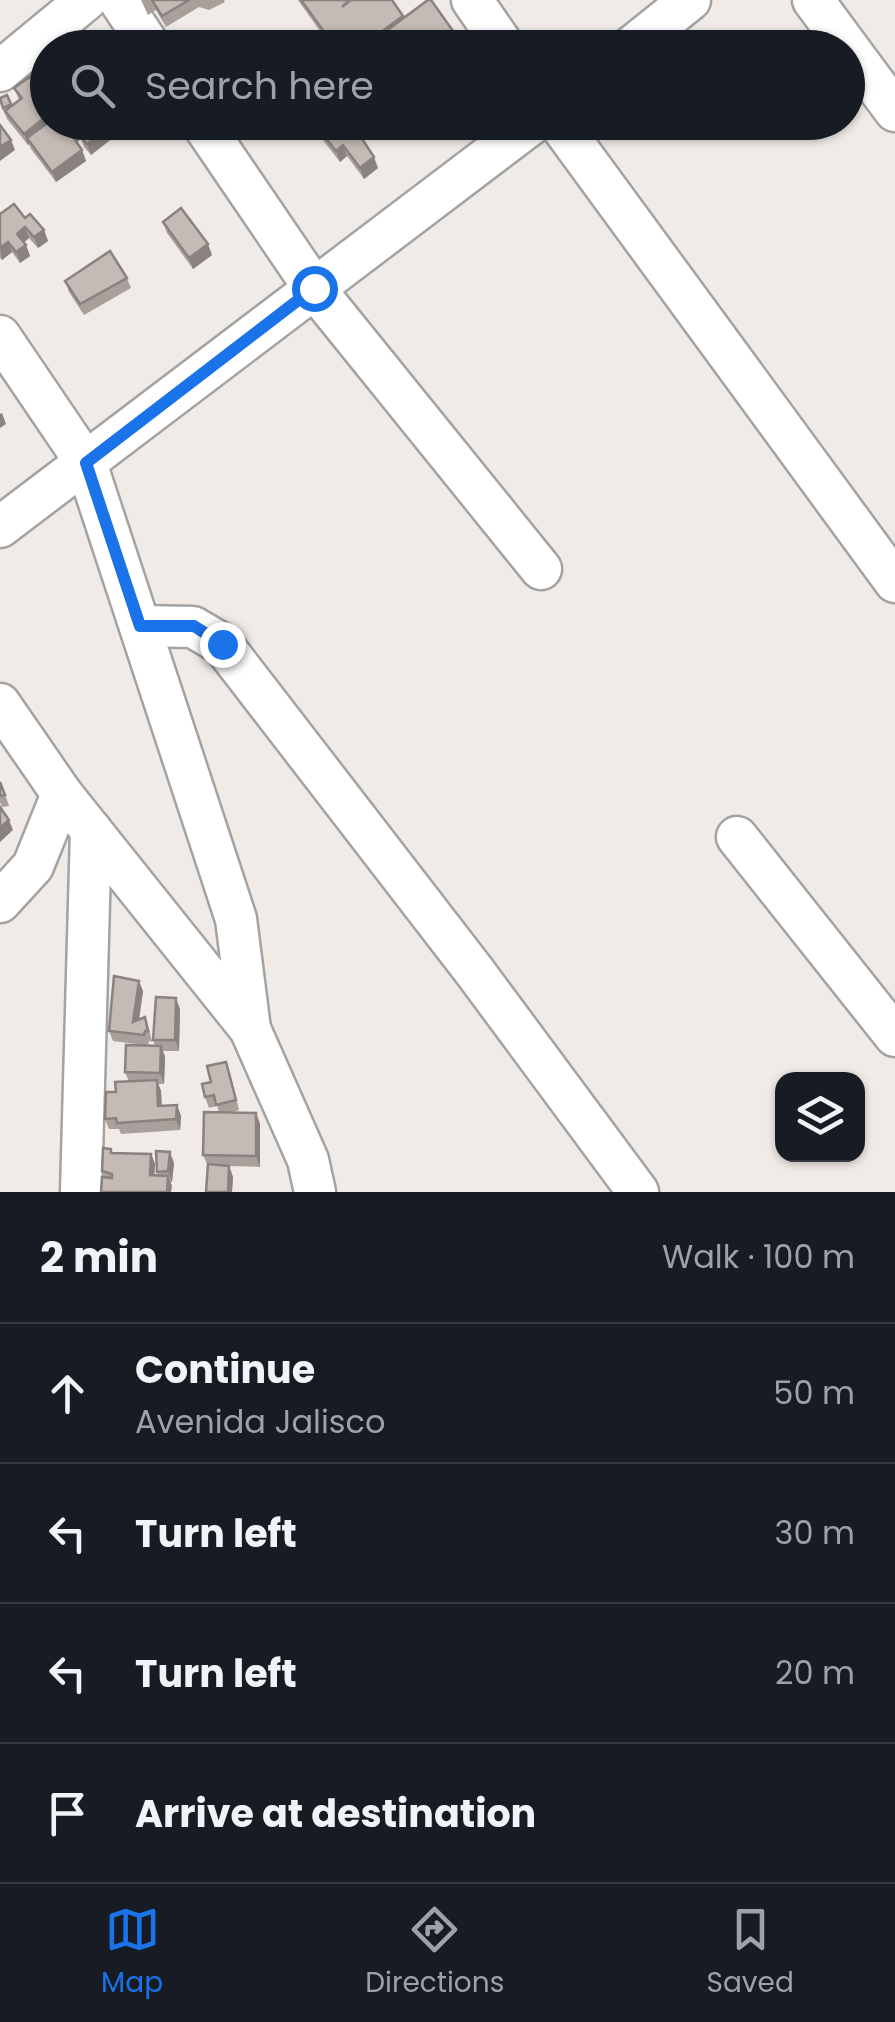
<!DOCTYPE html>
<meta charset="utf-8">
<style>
body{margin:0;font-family:Poppins,sans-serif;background:#20242c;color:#f1f3f6}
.controls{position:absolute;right:30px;bottom:30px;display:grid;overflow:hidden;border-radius:20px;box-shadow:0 2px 8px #0004}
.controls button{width:90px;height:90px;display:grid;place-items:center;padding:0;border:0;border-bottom:2px solid #363941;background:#171b24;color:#f1f3f6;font:50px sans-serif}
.stop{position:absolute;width:30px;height:30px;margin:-22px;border:8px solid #1a73e8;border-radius:50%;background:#fff}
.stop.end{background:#1a73e8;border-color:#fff;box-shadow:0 2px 10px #0008}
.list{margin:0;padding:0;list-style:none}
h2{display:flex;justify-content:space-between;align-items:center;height:130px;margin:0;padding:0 40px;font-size:42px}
h2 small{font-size:32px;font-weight:400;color:#9ea1a6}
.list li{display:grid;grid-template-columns:65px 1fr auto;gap:30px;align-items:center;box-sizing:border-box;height:140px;padding:0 40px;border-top:2px solid #363941}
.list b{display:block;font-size:38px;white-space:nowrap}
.list p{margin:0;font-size:32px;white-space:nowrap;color:#9ea1a6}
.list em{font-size:32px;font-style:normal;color:#9ea1a6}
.icon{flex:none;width:55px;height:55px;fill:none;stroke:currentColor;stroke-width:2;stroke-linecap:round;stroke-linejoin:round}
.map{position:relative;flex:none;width:895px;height:1192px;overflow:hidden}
.search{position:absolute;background:#171b24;box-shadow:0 2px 8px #0004;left:30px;right:30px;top:30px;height:110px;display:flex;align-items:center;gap:25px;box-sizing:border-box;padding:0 35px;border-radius:55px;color:#9ea1a6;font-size:38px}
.sheet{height:690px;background:#171b24}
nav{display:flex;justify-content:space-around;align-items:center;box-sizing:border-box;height:140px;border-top:2px solid #363941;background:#171b24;font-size:28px;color:#9ea1a6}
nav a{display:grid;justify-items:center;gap:5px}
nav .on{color:#1a73e8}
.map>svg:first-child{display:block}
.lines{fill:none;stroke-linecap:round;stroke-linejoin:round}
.minor-casing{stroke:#a3a3a3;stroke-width:45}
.minor{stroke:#fff;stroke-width:40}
.wall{fill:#a9a09c}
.shaded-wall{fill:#8a827f}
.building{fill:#c5bab5;stroke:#8a827f;stroke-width:2.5}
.route{stroke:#1a73e8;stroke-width:12}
</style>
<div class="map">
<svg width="895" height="1192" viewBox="0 0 895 1192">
<rect width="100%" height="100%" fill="#f0ebe6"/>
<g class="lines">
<defs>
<g id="minor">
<path d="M 119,0 L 151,48"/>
<path d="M 472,0 L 505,48"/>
<path d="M 813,0 L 895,111"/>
<path d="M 630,48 L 690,0"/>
<path d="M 0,71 L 86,0"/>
<path d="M 201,122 L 314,288 L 541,569"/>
<path d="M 558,122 L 895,582"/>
<path d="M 0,336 L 86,463 L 236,919 L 250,1029"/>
<path d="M 0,527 L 534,122"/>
<path d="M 140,626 L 193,627 L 222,644 L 475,972 L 638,1192"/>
<path d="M 0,704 L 62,794 L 250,1029 L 308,1160 L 315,1192"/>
<path d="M 737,837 L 895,1036"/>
<path d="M 0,902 L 33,866 L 62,794"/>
<path d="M 81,1192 L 91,830"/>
</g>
</defs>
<use href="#minor" class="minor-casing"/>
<use href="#minor" class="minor"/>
</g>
<g class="wall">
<path d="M 141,0 L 224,0 L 225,2 L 209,10 L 199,7 L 166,27 L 156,10 L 148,15 Z"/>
<path d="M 298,0 L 392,0 L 404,18 L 458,38 L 462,48 L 388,48 L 385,42 L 378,48 L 332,48 Z"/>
<path d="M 39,85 L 48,122 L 89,122 L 87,125 L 88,130 L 92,127 L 89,122 L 133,122 L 91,155 L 84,147 L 81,139 L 76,142 L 82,150 L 86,161 L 56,182 L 31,149 L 29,144 L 28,145 L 7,119 L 0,103 L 7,95 L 12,106 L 19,100 L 14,88 Z"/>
<path d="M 311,122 L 351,122 L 378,168 L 364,179 L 347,156 L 340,162 L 314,129 Z"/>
<path d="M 0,214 L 25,218 L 44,230 L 48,241 L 38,248 L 29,238 L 24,242 L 30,256 L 20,263 L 12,252 L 2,260 L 0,258 Z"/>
<path d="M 163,222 L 212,255 L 193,269 L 167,233 Z"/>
<path d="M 127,278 L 131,288 L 84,315 L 69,292 L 65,281 Z"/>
<path d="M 0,782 L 1,782 L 9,806 L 2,807 L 0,802 Z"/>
<path d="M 143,991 L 139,1020 L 149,1028 L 152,1042 L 149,1041 L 148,1046 L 155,1046 L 153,1040 L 180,1009 L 179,1051 L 163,1051 L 165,1057 L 164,1084 L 158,1084 L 161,1091 L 162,1106 L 177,1105 L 181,1116 L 180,1130 L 121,1134 L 119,1129 L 109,1129 L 105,1119 L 116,1092 L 129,1082 L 125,1072 L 143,1045 L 113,1041 L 109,1031 Z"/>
<path d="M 230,1073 L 239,1110 L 232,1112 L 256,1113 L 260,1124 L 260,1167 L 229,1166 L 233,1177 L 232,1192 L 206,1192 L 208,1166 L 203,1155 L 219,1112 L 217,1106 L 209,1108 L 205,1097 L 211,1082 Z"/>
<path d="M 113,1153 L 151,1154 L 155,1164 L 154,1175 L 158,1175 L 157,1172 L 174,1163 L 172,1182 L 170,1182 L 171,1192 L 101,1192 L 104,1177 L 102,1171 Z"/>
</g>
<g class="shaded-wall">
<path d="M 403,16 L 407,26 L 393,37 L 395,48 L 390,48 L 387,40 L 382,34 L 385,42 L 378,48 L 359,48 Z"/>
<path d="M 458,38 L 462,48 L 445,48 Z"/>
<path d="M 48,115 L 48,122 L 55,122 L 27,138 L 29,144 L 28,145 L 24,134 Z"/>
<path d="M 86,122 L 89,133 L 74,144 L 70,133 Z"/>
<path d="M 115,122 L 133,122 L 91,155 L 87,144 Z"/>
<path d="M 11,140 L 15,150 L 0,161 L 0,147 Z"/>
<path d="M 343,145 L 347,156 L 340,162 L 336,151 Z"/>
<path d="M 82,150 L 86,161 L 56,182 L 52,172 Z"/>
<path d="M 374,157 L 378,168 L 364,179 L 360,168 Z"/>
<path d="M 25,227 L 29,238 L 21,245 L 17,234 Z"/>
<path d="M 44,230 L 48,241 L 38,248 L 34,237 Z"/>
<path d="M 8,242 L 12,252 L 2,260 L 0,248 Z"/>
<path d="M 208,244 L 212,255 L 193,269 L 189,258 Z"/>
<path d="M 26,245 L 30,256 L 20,263 L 16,252 Z"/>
<path d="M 2,413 L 6,424 L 0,428 L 0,414 Z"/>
<path d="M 9,820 L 13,830 L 0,842 L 0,828 Z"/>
<path d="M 139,981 L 143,991 L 137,1033 L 133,1022 Z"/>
<path d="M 176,998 L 180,1009 L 179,1051 L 175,1040 Z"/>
<path d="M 161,1046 L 165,1057 L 164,1084 L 160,1073 Z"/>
<path d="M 157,1080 L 161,1091 L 162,1117 L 158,1106 Z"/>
<path d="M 177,1105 L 181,1116 L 180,1130 L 176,1119 Z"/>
<path d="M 256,1113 L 260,1124 L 260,1167 L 256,1156 Z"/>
<path d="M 170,1152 L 174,1163 L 172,1182 L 168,1171 Z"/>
<path d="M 151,1154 L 155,1164 L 154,1186 L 150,1175 Z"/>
<path d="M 229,1166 L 233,1177 L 232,1192 L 228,1192 Z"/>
<path d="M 168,1176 L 172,1186 L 171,1192 L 167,1192 Z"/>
</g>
<g class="building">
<path d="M 152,0 L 189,0 L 162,16 Z"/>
<path d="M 301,0 L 349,0 L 342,7 L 351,0 L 392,0 L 403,16 L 359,48 L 336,48 Z"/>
<path d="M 428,0 L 431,0 L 458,38 L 445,48 L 402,48 L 392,36 L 387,40 L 382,34 Z"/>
<path d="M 34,74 L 39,85 L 48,79 L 48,115 L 24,134 L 5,111 L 22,98 L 14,88 Z"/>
<path d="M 7,95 L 11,104 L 3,108 L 0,98 Z"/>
<path d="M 49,122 L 85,122 L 70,133 L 82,150 L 52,172 L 27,138 Z"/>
<path d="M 93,122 L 115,122 L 87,144 L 80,136 L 95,125 Z"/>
<path d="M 313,122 L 351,122 L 374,157 L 360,168 L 343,145 L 336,151 Z"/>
<path d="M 0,125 L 11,140 L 0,147 Z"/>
<path d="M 14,204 L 25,218 L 30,214 L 44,230 L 34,237 L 25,227 L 17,234 L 26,245 L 16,252 L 8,242 L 0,248 L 0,214 Z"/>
<path d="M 181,208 L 208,244 L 189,258 L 163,222 Z"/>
<path d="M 110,251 L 127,278 L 80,304 L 65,281 Z"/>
<path d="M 0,782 L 5,795 L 0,796 Z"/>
<path d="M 0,807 L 9,820 L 0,828 Z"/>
<path d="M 114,976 L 139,981 L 133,1022 L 145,1017 L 148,1031 L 145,1031 L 144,1035 L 109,1031 Z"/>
<path d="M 156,997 L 176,998 L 175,1040 L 153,1040 Z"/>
<path d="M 126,1045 L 161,1046 L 160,1073 L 125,1072 Z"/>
<path d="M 226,1062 L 236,1100 L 216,1105 L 214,1095 L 205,1097 L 202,1084 L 211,1082 L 207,1066 Z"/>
<path d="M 157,1080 L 158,1106 L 177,1105 L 176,1119 L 117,1123 L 116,1118 L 105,1119 L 106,1092 L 116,1092 L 115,1082 Z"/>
<path d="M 204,1112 L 256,1113 L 256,1156 L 203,1155 Z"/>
<path d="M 103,1148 L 111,1149 L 111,1153 L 151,1154 L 150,1175 L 168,1176 L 167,1192 L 101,1192 L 102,1177 L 112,1178 L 112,1174 L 102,1171 Z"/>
<path d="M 156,1151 L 170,1152 L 168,1171 L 157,1172 Z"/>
<path d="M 208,1164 L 229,1166 L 228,1192 L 206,1192 Z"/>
</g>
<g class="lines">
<path class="route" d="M 222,644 L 194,626 L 140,626 L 86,463 L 314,288"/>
</g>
</svg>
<div class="controls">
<button><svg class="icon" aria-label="layers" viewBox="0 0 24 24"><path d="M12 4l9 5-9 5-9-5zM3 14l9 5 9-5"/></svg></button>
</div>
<div class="stop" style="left:314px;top:288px"></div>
<div class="stop end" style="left:222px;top:644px"></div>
<div class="search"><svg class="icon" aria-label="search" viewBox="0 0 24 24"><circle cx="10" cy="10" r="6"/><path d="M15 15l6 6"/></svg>Search here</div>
</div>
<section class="sheet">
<h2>2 min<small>Walk · 100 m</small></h2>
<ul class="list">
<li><svg class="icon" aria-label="ahead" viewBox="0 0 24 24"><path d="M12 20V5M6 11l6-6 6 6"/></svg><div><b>Continue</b><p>Avenida Jalisco</p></div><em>50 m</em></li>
<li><svg class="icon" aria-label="left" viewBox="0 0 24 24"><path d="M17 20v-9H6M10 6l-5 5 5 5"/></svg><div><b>Turn left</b></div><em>30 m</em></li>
<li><svg class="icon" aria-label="left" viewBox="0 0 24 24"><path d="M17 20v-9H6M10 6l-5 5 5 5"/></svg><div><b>Turn left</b></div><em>20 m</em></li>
<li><svg class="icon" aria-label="arrive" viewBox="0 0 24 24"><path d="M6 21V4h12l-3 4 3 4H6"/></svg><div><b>Arrive at destination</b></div></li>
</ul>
</section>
<nav>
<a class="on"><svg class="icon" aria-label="map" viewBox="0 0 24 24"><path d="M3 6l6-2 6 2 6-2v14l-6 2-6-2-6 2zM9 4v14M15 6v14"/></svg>Map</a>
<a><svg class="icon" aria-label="directions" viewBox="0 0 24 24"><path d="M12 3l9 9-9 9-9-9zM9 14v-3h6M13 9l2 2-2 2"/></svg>Directions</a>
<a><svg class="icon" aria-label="saved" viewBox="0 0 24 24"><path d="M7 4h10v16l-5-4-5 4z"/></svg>Saved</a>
</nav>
